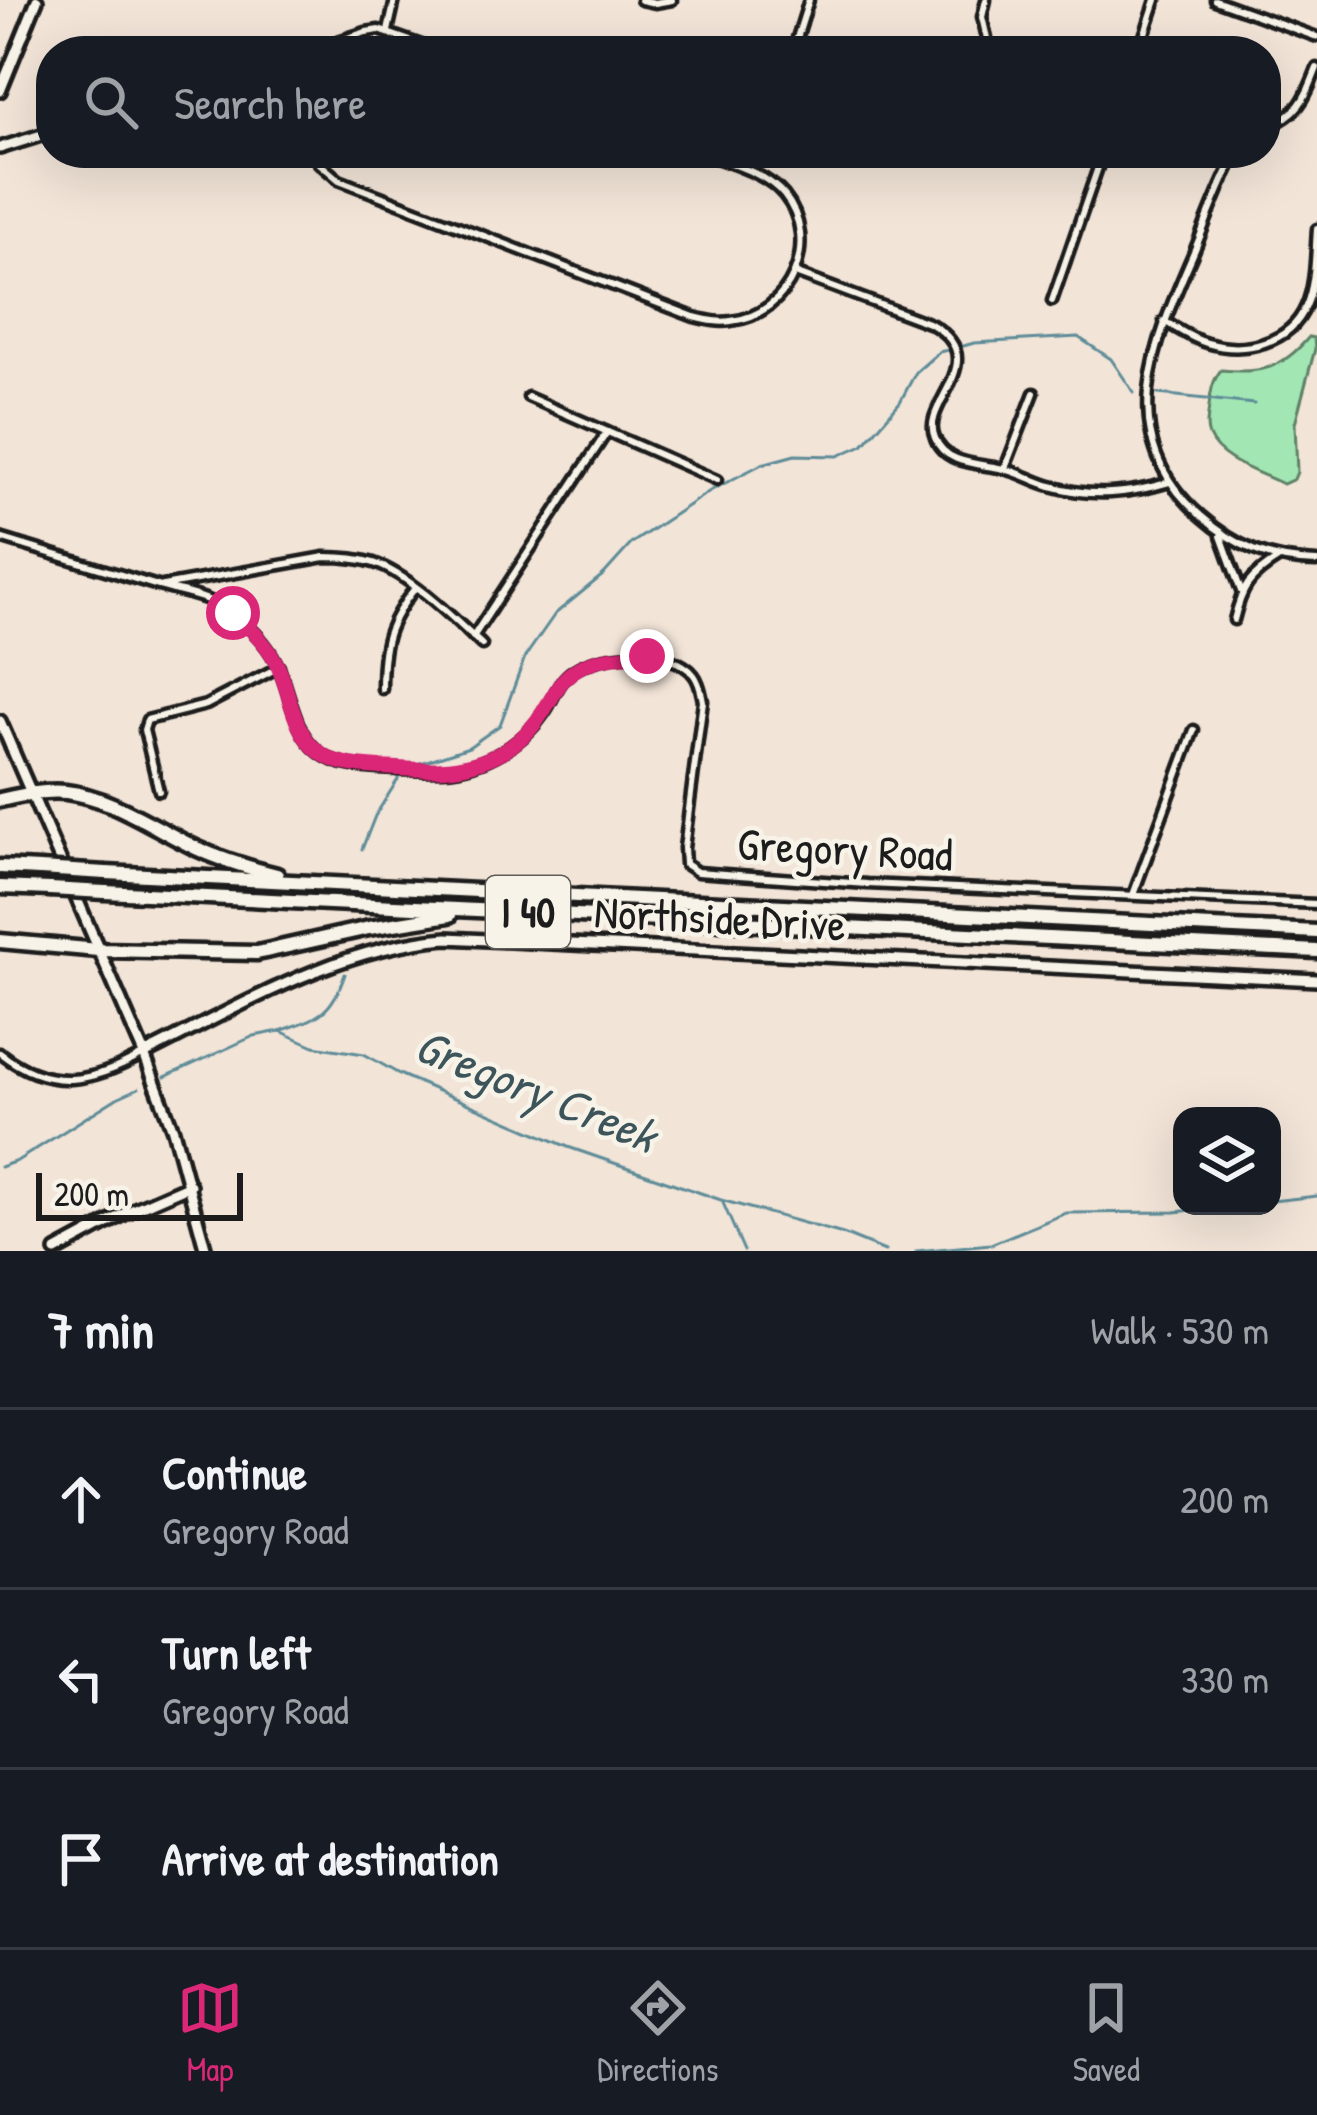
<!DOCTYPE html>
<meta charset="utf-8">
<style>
body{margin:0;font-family:"Patrick Hand",sans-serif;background:#242831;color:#f1f3f6}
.controls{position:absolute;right:36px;bottom:36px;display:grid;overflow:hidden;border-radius:24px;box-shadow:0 12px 48px #0002}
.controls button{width:108px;height:108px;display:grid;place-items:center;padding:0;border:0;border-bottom:3px solid #363941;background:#171b24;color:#f1f3f6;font:60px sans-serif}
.scale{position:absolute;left:36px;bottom:30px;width:207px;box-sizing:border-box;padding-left:12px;border:6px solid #1c1c1c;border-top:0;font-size:33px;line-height:42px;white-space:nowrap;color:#1c1c1c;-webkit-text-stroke:9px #f7f3e8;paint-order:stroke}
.stop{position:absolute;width:36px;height:36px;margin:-27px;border:9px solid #db2777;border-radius:50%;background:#fff}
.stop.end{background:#db2777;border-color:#fff;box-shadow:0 3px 12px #0008}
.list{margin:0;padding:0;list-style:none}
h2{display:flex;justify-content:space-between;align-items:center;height:156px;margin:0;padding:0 48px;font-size:51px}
h2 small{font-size:39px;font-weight:400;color:#9ea1a6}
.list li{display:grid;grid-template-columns:78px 1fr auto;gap:36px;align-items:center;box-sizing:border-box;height:180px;padding:0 48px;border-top:3px solid #363941}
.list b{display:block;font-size:45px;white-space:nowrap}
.list p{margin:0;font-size:39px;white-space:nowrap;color:#9ea1a6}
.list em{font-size:39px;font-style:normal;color:#9ea1a6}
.icon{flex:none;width:66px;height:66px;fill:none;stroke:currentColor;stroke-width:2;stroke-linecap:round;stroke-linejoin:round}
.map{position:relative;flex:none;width:1317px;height:1251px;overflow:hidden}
.search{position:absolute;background:#171b24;box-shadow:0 12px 48px #0002;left:36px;right:36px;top:36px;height:132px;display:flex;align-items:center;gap:30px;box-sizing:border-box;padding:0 42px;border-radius:48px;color:#9ea1a6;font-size:45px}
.sheet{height:696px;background:#171b24}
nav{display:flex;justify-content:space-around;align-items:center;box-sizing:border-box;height:168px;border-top:3px solid #363941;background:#171b24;font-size:33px;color:#9ea1a6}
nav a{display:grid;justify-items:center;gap:6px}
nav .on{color:#db2777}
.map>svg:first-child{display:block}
.green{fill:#a1e6b3;stroke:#5e8168;stroke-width:3}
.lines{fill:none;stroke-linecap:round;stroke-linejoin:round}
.stream{stroke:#5f8c98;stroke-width:3}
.street-casing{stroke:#1c1c1c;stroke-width:15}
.secondary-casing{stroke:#1c1c1c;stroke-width:18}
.highway-casing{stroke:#1c1c1c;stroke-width:21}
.street{stroke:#f7f3e8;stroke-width:6}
.secondary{stroke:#f7f3e8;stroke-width:9}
.highway{stroke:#f7f3e8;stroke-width:12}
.highway-bridge-casing{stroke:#1c1c1c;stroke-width:21;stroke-linecap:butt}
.highway-bridge{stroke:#f7f3e8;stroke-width:12}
.route{stroke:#db2777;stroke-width:15}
.labels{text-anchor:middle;stroke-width:9;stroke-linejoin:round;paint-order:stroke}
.shield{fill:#f7f3e8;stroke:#5e5c59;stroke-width:3}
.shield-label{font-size:42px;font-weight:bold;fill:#1c1c1c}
.street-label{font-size:45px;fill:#1c1c1c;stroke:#f7f3e8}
.water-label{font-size:48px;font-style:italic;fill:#3d545a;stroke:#f7f3e8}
</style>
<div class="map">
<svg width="1317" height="1251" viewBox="0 0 1317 1251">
<rect width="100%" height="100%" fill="#f2e4d7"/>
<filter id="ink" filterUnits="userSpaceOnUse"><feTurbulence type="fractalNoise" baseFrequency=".00833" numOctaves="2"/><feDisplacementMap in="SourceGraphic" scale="24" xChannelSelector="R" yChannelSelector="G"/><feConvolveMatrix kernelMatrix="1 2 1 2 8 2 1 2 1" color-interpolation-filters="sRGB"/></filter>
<g filter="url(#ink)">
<path class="green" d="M 1309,337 L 1314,338 L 1315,349 L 1295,423 L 1297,472 L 1294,479 L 1283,484 C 1261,473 1219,461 1209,436 C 1205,427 1208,416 1209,406 C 1211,392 1212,381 1221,370 C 1261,374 1282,369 1309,337 Z"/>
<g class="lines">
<g class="stream">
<path d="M 960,347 L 974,343 L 1078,337 L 1111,359 L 1134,393"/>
<path d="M 1158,394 L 1254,404"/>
<path d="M 409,767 L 469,747 L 500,725 L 525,657 L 555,614 L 604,574 L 632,543 L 710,491 L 762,464 L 795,455 L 838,456 L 863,445 L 900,402 L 916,372 L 939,352 L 948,350"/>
<path d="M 362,849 L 375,816 L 402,773"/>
<path d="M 280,1031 C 318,1018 332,1014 345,974"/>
<path d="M 165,1077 L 254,1036 L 280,1031 L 314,1046 L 364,1054 L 399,1074 L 568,1147 L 721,1200 L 843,1234 L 885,1251"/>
<path d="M 0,1167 L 17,1161 L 117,1098 L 139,1088"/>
<path d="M 1272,1201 L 1317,1196"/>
<path d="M 723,1203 L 744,1251"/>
<path d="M 916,1251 L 991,1244 L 1066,1213 L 1175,1212 L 1229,1206"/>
</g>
<defs>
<g id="street">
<path d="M 641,0 L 655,3 L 672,0"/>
<path d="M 986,0 L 982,17 L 990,51"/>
<path d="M 1215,0 L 1317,37"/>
<path d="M 388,31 L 395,0"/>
<path d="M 307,51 L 366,32 L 379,30 L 439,51"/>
<path d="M 802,51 L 797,38 L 809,0"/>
<path d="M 1139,51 L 1156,0"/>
<path d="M 1266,128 C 1300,113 1304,101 1317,68"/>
<path d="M 316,153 L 319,163 L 339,180 L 694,317 C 707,320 718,323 731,321 C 790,315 822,242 784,195 C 765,172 730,164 703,153"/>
<path d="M 939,153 L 948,155"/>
<path d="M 1237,153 C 1219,184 1207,221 1193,254 C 1154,343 1112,439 1201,516 C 1236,547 1270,561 1317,562"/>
<path d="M 795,273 L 931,324 C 995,361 919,403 935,438 C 946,467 984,463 1008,470 C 1023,474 1036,482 1051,486 C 1092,498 1130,494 1170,482"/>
<path d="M 1052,301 L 1103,153"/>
<path d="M 1164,321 C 1178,329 1192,339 1207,343 C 1244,354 1290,344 1306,306 C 1316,283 1315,254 1317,229"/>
<path d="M 528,397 L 717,480"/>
<path d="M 1005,468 L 1034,393"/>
<path d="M 1221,536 L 1241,591"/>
<path d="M 0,538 C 53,554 105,570 158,586 C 183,593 212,597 234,614 C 250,626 267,644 276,662 C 294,696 292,744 334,761 C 358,771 416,771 443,770 C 485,768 526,743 548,707 C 556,693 560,679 574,670 C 602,652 671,646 694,675 C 700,683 701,692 703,701 L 684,848 L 685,864 L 697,872 L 867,884 L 1317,904"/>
<path d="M 163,586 L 325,557 C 342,557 358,558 374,563 C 411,576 453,618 482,645"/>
<path d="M 1234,620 C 1242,587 1249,577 1278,559"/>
<path d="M 473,637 L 607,432"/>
<path d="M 382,689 C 382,643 387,624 415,588"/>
<path d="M 159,791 L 144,730 L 147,720 L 206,705 L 279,667"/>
<path d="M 1133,895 L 1194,730"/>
<path d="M 0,1053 C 50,1092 92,1083 144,1054"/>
</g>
<g id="secondary">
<path d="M 0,91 L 37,0"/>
<path d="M 0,148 L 51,132"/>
<path d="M 0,721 L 144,1054 L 173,1130 L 206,1251"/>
<path d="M 144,1054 C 241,1006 337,947 447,938 L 1317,980"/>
<path d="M 56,1251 L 128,1212 L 190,1185"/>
</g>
<g id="highway">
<path d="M 0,800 C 22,795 43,790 66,792 C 112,797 154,828 196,848 C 222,860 249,868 277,875"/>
<path d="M 0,867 L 40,869"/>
<path d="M 106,873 L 1317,932"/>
<path d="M 0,887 L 50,889"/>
<path d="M 105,892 L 1317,951"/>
<path d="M 0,941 L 98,950 L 257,953 L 369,928 L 450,915"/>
</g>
</defs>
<use href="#street" class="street-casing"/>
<use href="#secondary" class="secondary-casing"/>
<use href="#highway" class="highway-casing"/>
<use href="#street" class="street"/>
<use href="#secondary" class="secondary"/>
<use href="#highway" class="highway"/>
<defs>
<g id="highway-bridge">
<path d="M 40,869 L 106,873"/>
<path d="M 50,889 L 105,892"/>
</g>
</defs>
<use href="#highway-bridge" class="highway-bridge-casing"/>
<use href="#highway-bridge" class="highway-bridge"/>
</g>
</g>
<g class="lines" filter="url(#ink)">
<path class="route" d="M 233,613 C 251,629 270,646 279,669 C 291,696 293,732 318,751 C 337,767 364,766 388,768 C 435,771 481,772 519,740 C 537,725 545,708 557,689 C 575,658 615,655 647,656"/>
</g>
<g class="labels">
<rect class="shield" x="486" y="876" width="84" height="72" rx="9"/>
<g class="shield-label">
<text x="528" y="927">I 40</text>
</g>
<g class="street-label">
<text transform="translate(845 849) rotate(3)" y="16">Gregory Road</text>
<text transform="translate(720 918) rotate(3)" y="16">Northside Drive</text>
</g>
<g class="water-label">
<text transform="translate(536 1090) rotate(22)" y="17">Gregory Creek</text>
</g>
</g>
</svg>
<div class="controls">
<button><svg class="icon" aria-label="layers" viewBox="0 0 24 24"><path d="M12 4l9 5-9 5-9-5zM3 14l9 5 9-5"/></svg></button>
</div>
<div class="scale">200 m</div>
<div class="stop" style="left:233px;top:613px"></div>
<div class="stop end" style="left:647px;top:656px"></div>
<div class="search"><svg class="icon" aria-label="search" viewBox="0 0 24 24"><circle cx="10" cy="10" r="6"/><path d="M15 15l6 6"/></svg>Search here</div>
</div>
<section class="sheet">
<h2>7 min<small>Walk · 530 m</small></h2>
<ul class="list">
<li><svg class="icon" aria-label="ahead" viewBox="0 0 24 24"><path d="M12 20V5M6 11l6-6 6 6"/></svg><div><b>Continue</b><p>Gregory Road</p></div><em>200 m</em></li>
<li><svg class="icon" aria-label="left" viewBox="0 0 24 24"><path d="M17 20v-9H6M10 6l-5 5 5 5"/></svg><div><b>Turn left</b><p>Gregory Road</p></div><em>330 m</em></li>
<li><svg class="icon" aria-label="arrive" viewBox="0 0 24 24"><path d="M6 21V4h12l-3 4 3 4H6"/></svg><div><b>Arrive at destination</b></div></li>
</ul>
</section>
<nav>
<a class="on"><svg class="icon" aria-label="map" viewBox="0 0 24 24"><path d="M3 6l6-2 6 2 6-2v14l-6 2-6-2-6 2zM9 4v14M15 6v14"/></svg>Map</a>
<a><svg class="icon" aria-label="directions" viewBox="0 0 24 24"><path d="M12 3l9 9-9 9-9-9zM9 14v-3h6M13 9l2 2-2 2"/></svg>Directions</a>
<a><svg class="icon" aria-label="saved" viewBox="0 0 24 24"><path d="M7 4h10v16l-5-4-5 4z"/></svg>Saved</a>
</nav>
